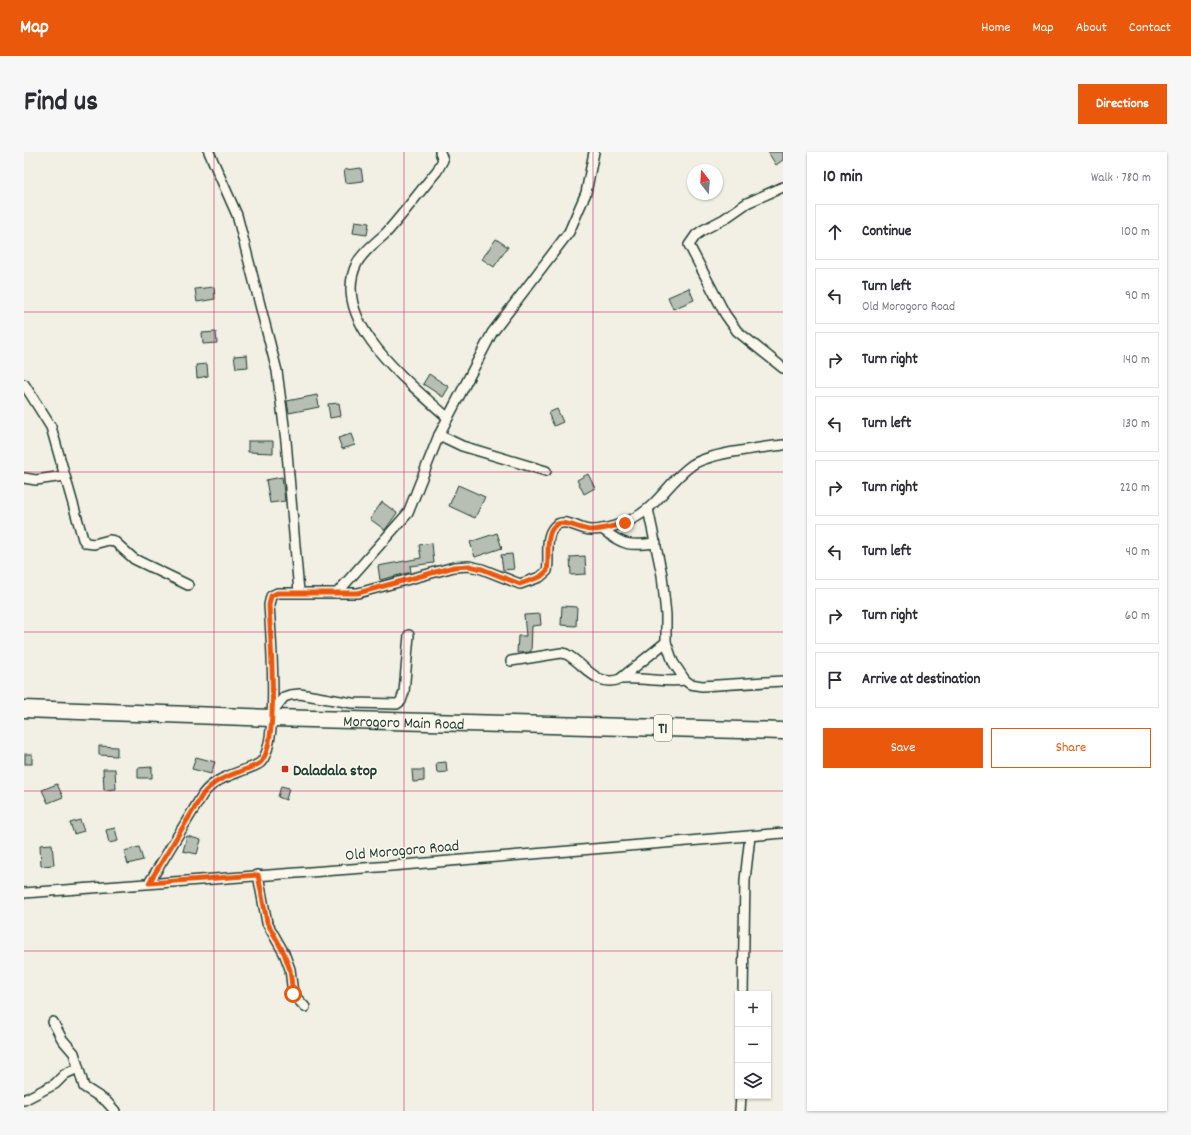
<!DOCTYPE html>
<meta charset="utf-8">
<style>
body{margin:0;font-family:Dekko,sans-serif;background:#f7f7f7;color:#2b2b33}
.controls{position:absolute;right:12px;bottom:12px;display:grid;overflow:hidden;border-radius:0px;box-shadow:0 1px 3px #0004}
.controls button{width:36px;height:36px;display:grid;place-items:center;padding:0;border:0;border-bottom:1px solid #e1e1e2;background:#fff;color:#2b2b33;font:20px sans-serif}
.compass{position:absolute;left:663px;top:12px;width:36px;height:36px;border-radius:50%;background:#fff;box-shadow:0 1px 3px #0004;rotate:343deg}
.stop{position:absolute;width:12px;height:12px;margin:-9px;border:3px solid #ea580c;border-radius:50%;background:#fff}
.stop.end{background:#ea580c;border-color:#fff;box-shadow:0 1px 4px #0008}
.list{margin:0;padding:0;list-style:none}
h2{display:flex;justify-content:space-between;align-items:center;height:52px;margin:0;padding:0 16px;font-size:17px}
h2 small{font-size:13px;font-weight:400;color:#7c7c81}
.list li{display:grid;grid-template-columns:26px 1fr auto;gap:12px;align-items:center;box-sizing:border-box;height:56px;margin:0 8px 8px;padding:0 8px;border:1px solid #e1e1e2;border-radius:0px}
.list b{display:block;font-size:15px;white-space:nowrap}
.list p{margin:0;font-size:13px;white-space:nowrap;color:#7c7c81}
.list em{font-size:13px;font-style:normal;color:#7c7c81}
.actions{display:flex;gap:8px;padding:12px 16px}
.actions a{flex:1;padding:9px 0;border:1px solid #ea580c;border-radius:0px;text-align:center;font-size:14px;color:#ea580c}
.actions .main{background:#ea580c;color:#fff}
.icon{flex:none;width:22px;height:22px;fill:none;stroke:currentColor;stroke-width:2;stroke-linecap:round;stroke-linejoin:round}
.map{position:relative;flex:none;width:759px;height:959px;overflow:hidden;border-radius:0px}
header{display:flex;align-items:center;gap:24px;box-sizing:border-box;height:56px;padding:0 20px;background:#ea580c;color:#fff}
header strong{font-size:19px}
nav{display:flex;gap:22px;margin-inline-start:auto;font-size:14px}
.intro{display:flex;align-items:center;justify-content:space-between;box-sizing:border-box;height:96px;padding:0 24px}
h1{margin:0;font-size:28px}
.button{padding:10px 18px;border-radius:0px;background:#ea580c;color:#fff;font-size:14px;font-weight:700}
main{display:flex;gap:24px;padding:0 24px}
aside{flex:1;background:#fff;border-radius:0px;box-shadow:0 1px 3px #0004}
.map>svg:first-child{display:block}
.building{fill:#b7beb3;stroke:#1f3d34}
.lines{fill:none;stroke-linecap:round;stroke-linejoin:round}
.street-casing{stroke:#1f3d34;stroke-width:12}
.highway-casing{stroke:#1f3d34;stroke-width:19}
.street{stroke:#fbf7ec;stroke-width:9}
.highway{stroke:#fbf7ec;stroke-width:16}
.route{stroke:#ea580c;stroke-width:5}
.grid{fill:none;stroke:#c2185b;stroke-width:1;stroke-opacity:0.55}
.poi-dot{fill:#c8321e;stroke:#fbf7ec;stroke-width:1.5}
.labels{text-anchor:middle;stroke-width:3;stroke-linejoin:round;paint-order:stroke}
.shield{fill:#fbf7ec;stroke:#61756b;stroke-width:1}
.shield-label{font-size:15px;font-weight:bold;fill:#1f3d34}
.street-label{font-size:16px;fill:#1f3d34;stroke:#fbf7ec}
.poi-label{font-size:16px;font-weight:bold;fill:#1f3d34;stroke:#fbf7ec;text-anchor:start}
</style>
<header>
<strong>Map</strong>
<nav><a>Home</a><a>Map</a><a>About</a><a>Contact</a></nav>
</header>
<div class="intro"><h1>Find us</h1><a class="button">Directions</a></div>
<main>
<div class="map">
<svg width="759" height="959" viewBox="0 0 759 959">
<rect width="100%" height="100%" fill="#f2f0e5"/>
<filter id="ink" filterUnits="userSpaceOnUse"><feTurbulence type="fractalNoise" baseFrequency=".025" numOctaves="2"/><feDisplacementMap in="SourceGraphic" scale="8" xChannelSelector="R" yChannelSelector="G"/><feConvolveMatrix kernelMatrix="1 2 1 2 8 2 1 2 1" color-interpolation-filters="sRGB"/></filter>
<g filter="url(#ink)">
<g class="building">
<path d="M 744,0 L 759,0 L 759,8 L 752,13 Z"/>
<path d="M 337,16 L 339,29 L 322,31 L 320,18 Z"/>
<path d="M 331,69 L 345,71 L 343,83 L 329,81 Z"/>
<path d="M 472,87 L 484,95 L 470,115 L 458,107 Z"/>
<path d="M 190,135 L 191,147 L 173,150 L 171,137 Z"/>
<path d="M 665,136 L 670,148 L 649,157 L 644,145 Z"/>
<path d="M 192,180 L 193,191 L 179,192 L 178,181 Z"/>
<path d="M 223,203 L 224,215 L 212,216 L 210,204 Z"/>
<path d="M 183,212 L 184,224 L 173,226 L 172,213 Z"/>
<path d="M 405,222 L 425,235 L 419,245 L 399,232 Z"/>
<path d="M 293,243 L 295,255 L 265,261 L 263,249 Z"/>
<path d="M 315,251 L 317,264 L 306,266 L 304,252 Z"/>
<path d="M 533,257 L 539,270 L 530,274 L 524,261 Z"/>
<path d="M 327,282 L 331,293 L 318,297 L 314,286 Z"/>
<path d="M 224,289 L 249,289 L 249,301 L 224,300 Z"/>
<path d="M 564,322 L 571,336 L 560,342 L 553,328 Z"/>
<path d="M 258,325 L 261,349 L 246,351 L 242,328 Z"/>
<path d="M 434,333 L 461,345 L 451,366 L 425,354 Z"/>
<path d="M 358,350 L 373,361 L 361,378 L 346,367 Z"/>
<path d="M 473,381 L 478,396 L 451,405 L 446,390 Z"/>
<path d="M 408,391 L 410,411 L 386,414 L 387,420 L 356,428 L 354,414 L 397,406 L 395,393 Z"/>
<path d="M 488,402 L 490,417 L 479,418 L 477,403 Z"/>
<path d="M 561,404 L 562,422 L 547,423 L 546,405 Z"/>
<path d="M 538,454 L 553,455 L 552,474 L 537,473 Z"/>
<path d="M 516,462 L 517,473 L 508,474 L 507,500 L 493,501 L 494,484 L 502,484 L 500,463 Z"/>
<path d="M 75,594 L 93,595 L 93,604 L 75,603 Z"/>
<rect x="1" y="602" width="7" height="10"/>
<path d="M 172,605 L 191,610 L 187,622 L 168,617 Z"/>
<path d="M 422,610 L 423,620 L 413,621 L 412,611 Z"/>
<path d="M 128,615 L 128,626 L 114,626 L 114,616 Z"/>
<path d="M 79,617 L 91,617 L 92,637 L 80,638 Z"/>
<path d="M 388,618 L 400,618 L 400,629 L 389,630 Z"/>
<path d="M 33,632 L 39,645 L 24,651 L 18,638 Z"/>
<path d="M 257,634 L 265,636 L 262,648 L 254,645 Z"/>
<path d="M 56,668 L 60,679 L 50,682 L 46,671 Z"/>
<path d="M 91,676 L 94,689 L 85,691 L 82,678 Z"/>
<path d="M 163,684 L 177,688 L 173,702 L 159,699 Z"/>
<path d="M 28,692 L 30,713 L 17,714 L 16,693 Z"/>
<path d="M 115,695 L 119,708 L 104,712 L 100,699 Z"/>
</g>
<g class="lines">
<defs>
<g id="street">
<path d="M 185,0 L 213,63 L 253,219 L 262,289 L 275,440"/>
<path d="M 416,0 L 419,8 L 413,19 C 396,39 381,60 363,80 C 353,90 340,98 333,111 C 304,169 387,232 424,266"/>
<path d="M 759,35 L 723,51 L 700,67 L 679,78 L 672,83 L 665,93 L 701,162 L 713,179 L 759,216"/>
<path d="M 0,232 L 27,275 L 59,387 L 62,391 L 70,392 L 85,388 L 90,389 L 110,407 L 164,433"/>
<path d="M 415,283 L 438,294 L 522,319"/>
<path d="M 0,326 L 12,328 L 40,324"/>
<path d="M 624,357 L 638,423 L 642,463 L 642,490 L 649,510 L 661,528 L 666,532 L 678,534 L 759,529"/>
<path d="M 578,377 C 600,394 605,394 632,391"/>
<path d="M 313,441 L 334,441 L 430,415 L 445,414 L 458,417 L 496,432 L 516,425 L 523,419 C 526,406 520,386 530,375 C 540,364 555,378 567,378 C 578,378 589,375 599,371 C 632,360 642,331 668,313 C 686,301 736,296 759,293"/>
<path d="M 487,509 L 537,501 L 542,502 C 561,512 572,536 596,527 L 642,490"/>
<path d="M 597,527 C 618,525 639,531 661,528"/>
<path d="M 249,559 L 260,545 L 266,543 L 276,542 L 328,551 L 373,552 L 377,549 L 380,540 L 385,483"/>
<path d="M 234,723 L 243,771 L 260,801 L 266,817 L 269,842 L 281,855"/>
<path d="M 125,731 L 179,642 C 190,628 204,624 220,618 C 225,616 233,614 237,610 C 256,590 247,484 245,453 L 247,444 L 253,441 L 313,441 L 384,361 L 415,283 L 468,181 L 545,80 L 562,41 L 570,0"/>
<path d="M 0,741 L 367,714 L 759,681"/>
<path d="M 719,842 L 721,728 L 726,684"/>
<path d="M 29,870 L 38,887 L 50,901 L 60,935 L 82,949 L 91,959"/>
<path d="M 0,948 L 31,932 L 41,922 L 54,916"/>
<path d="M 716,959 L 717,944"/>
</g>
<g id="highway">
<path id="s1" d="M 0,557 L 249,566 L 759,579"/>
</g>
</defs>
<use href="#street" class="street-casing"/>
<use href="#highway" class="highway-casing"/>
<use href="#street" class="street"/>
<use href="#highway" class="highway"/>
</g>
</g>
<g class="lines" filter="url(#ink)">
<path class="route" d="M 269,842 L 266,818 L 260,801 L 243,770 L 234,723 L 125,731 L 179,642 C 190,628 204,624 220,618 C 225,616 233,614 237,610 C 256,590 246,484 245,453 L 247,444 L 253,441 L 334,441 L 430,415 L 445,414 L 458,417 L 496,432 L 516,425 L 523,419 C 525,408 523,396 525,385 C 530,359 553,378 567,378 C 579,378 590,374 601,371"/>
</g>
<path class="grid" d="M 190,0 L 190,959M 380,0 L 380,959M 569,0 L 569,959M 0,160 L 759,160M 0,320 L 759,320M 0,480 L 759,480M 0,639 L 759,639M 0,799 L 759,799"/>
<rect class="poi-dot" x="257" y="613" width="8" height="8" rx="2"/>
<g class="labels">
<rect class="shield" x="630" y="563" width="18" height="26" rx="3"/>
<g class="shield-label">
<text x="639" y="581">T1</text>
</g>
<g class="street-label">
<text dy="6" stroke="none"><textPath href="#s1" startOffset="380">Morogoro Main Road</textPath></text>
<text transform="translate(378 697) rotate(-5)" y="6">Old Morogoro Road</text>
</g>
<g class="poi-label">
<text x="269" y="623">Daladala stop</text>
</g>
</g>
</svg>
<div class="controls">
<button>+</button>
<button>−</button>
<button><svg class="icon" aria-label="layers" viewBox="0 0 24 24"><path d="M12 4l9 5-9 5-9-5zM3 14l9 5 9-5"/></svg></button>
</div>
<svg class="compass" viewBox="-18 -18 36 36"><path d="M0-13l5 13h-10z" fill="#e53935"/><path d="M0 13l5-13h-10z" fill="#7c7c81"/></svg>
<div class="stop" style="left:269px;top:842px"></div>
<div class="stop end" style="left:601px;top:371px"></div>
</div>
<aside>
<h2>10 min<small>Walk · 780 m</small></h2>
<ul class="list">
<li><svg class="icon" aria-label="ahead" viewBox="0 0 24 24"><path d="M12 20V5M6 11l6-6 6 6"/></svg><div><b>Continue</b></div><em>100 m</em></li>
<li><svg class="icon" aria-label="left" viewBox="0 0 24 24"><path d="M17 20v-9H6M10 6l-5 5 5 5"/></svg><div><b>Turn left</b><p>Old Morogoro Road</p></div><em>90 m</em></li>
<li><svg class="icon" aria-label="right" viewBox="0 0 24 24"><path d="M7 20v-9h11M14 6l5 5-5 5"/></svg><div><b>Turn right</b></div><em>140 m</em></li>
<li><svg class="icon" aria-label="left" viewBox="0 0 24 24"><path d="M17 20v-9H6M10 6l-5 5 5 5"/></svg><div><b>Turn left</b></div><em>130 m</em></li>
<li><svg class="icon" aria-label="right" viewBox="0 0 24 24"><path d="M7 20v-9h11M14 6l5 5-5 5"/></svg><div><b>Turn right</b></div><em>220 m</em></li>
<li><svg class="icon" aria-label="left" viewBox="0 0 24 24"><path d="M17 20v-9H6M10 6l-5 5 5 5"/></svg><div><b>Turn left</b></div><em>40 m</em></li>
<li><svg class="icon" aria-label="right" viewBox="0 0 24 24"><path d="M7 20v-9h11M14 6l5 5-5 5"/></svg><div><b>Turn right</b></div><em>60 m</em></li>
<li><svg class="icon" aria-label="arrive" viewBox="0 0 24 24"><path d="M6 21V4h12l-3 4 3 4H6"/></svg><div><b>Arrive at destination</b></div></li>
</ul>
<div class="actions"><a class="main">Save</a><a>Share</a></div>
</aside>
</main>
